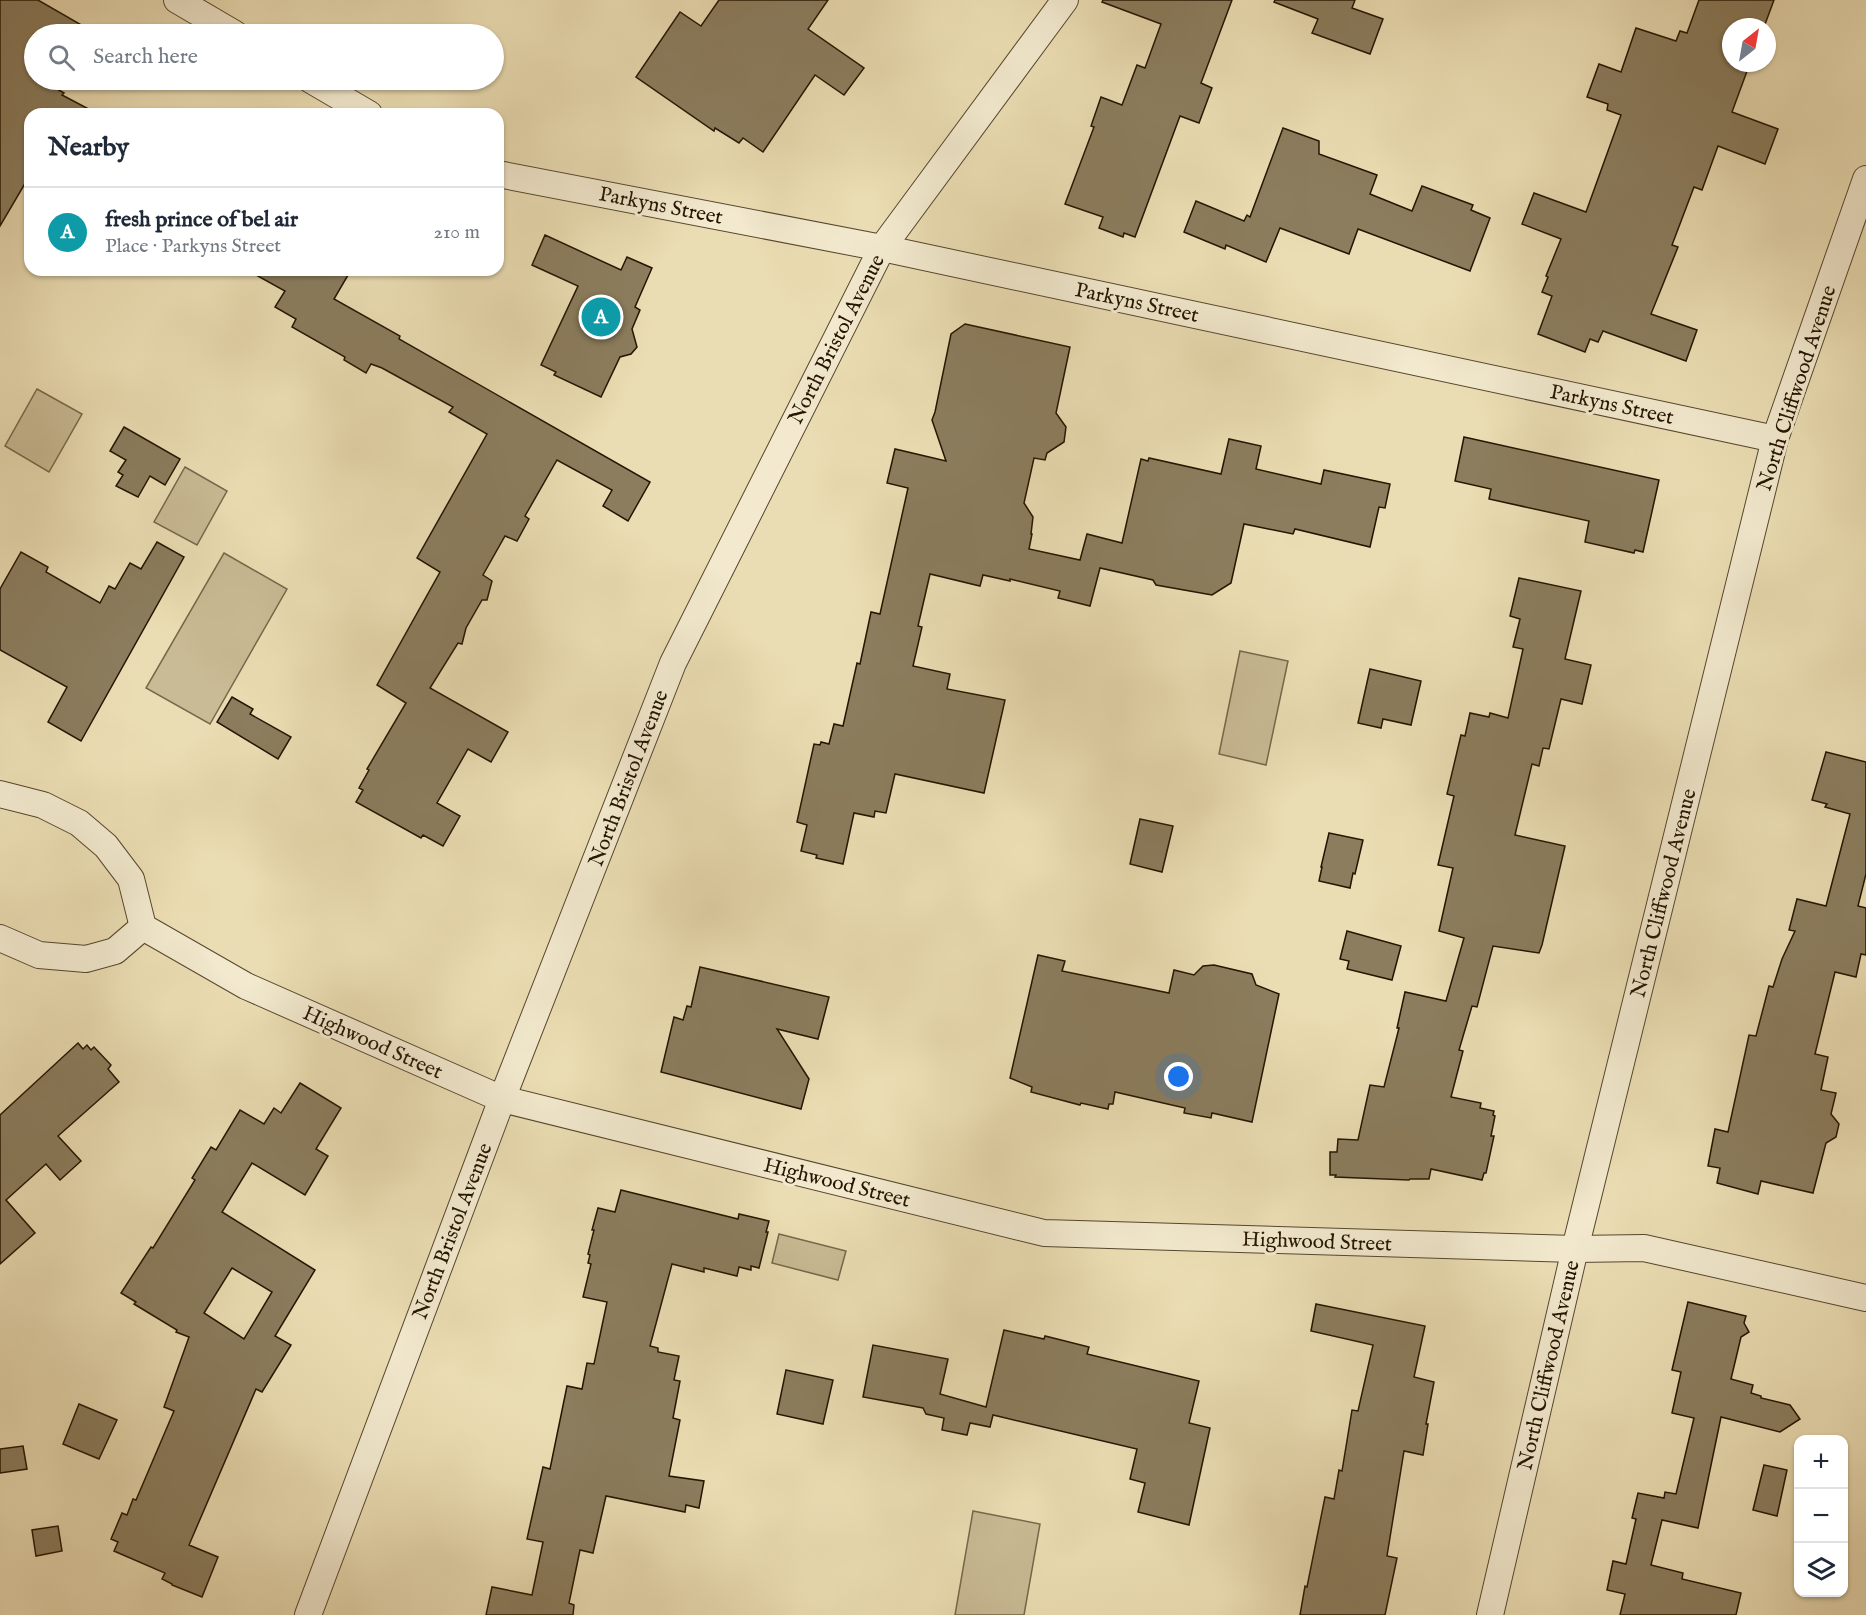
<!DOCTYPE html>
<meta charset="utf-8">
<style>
body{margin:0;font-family:"IM FELL English",serif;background:#f6f6f7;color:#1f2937}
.controls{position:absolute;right:18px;bottom:18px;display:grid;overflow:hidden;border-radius:12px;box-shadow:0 2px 4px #0004}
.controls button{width:54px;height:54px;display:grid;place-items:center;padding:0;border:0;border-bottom:2px solid #e0e1e3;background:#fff;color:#1f2937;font:30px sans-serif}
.compass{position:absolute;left:1722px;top:18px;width:54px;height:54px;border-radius:50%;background:#fff;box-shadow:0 2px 4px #0004;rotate:31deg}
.you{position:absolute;left:1179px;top:1077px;width:21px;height:21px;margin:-15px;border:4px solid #fff;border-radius:50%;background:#1a73e8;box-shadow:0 0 0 9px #1a73e833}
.badge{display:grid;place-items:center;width:39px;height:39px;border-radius:50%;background:#8f2418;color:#fff;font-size:20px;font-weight:700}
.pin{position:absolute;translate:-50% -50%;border:3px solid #fff;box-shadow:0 2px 6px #0006}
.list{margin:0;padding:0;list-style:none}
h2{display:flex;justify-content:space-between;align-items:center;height:78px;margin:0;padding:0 24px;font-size:26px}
h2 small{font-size:20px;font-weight:400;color:#747a83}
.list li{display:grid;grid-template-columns:39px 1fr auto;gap:18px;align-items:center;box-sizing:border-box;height:90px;padding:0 24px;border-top:2px solid #e0e1e3}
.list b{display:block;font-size:22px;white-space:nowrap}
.list p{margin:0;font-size:20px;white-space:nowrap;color:#747a83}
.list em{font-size:20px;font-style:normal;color:#747a83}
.icon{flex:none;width:33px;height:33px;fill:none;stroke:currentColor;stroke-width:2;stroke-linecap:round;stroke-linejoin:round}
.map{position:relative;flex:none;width:1866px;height:1615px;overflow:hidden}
.search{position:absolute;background:#fff;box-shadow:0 2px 4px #0004;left:24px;top:24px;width:480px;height:66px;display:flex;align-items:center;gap:15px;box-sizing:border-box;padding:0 21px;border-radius:33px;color:#747a83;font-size:22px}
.panel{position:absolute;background:#fff;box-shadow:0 2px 4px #0004;left:24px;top:108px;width:480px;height:168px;border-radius:18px}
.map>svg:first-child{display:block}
.green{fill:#c9bb95;stroke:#76684b;stroke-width:1.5}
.building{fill:#8b7d5e;stroke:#241501;stroke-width:1.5;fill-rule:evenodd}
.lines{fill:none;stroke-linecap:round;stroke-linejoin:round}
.street-casing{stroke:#56472e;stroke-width:28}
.street{stroke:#f2e9ce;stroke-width:26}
.labels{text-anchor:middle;stroke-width:6;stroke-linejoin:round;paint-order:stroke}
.street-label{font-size:21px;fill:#241501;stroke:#f2e9ce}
</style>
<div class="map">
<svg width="1866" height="1615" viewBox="0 0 1866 1615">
<rect width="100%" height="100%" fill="#ebddb3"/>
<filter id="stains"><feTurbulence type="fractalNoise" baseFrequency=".00333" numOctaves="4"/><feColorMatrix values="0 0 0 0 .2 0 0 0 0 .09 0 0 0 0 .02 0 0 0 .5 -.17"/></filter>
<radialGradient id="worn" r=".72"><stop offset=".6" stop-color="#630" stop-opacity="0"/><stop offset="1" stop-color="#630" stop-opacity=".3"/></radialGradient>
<g class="green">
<path d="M 37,389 L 82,414 L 49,472 L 5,446 Z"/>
<path d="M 185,467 L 227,491 L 197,545 L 154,522 Z"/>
<path d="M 224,553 L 287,589 L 210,724 L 146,688 Z"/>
<path d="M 1240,651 L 1288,661 L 1266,765 L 1219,754 Z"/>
<path d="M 779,1234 L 846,1251 L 838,1280 L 772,1263 Z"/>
<path d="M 973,1511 L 1040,1524 L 1024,1615 L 955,1615 Z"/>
</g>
<g class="building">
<path d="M 0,0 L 38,0 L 97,34 L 34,34 L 34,80 L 41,80 L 64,93 L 62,95 L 98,114 L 30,114 L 30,175 L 0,226 Z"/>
<path d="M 719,0 L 828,0 L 808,29 L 864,68 L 844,95 L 815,75 L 763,152 L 743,138 L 739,143 L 715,128 L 714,131 L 636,77 L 680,12 L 701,26 Z"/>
<path d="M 1103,0 L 1232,0 L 1201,83 L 1212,88 L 1199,123 L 1180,116 L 1135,237 L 1124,233 L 1123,237 L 1099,228 L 1103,217 L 1065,204 L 1094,127 L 1091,126 L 1101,97 L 1122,105 L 1137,65 L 1145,68 L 1161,24 L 1102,2 Z"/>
<path d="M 1275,0 L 1355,0 L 1352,8 L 1383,19 L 1370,54 L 1312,33 L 1318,19 L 1274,2 Z"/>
<path d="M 1699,0 L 1774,0 L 1764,27 L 1731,27 L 1731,63 L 1750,63 L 1732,112 L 1778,129 L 1765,164 L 1718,146 L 1702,190 L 1694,187 L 1672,245 L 1678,247 L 1651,314 L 1697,330 L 1686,361 L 1603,331 L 1598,342 L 1590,339 L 1585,352 L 1538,334 L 1552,296 L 1542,292 L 1548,277 L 1546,276 L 1561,239 L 1522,224 L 1534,193 L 1586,212 L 1621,115 L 1607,110 L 1608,104 L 1587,97 L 1599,64 L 1621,72 L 1636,28 L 1676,41 L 1680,31 L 1687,33 Z"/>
<path d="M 1283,128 L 1319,141 L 1319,154 L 1377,175 L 1370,194 L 1412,211 L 1422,186 L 1473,205 L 1471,210 L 1490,218 L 1470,271 L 1358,229 L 1349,254 L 1280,228 L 1266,262 L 1226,245 L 1225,249 L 1184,232 L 1196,201 L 1244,221 L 1247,215 L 1250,217 Z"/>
<path d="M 545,235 L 621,270 L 627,257 L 652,268 L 635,307 L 640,310 L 632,329 L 637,347 L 631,354 L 620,357 L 601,397 L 554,375 L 556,372 L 541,365 L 578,286 L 532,265 Z"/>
<path d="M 247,270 L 351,270 L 334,299 L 400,336 L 399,339 L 650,482 L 628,521 L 603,506 L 612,490 L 557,460 L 525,516 L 529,519 L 517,541 L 505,536 L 483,575 L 492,581 L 487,600 L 482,600 L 466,628 L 462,644 L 458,643 L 430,688 L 508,732 L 491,762 L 468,749 L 437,803 L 460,816 L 443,846 L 423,835 L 421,838 L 356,802 L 363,790 L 359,788 L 369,770 L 367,769 L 406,703 L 377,685 L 440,572 L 417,558 L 487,434 L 449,412 L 453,407 L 382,368 L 371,364 L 366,373 L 344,360 L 345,357 L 292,327 L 296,319 L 275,307 L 285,291 Z"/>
<path d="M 965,324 L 1070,347 L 1056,413 L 1066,427 L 1064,442 L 1047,453 L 1045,460 L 1034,458 L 1024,503 L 1033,517 L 1031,534 L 1032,534 L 1029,549 L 1080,560 L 1087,534 L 1122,543 L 1141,459 L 1148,461 L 1149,458 L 1221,474 L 1229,439 L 1261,446 L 1256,469 L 1321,484 L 1324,470 L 1390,484 L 1385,508 L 1379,507 L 1370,547 L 1295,529 L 1293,534 L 1244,524 L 1231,583 L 1212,595 L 1156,585 L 1153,580 L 1100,568 L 1090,606 L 1058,598 L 1060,591 L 1010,579 L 1010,581 L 983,575 L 980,586 L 930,574 L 918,626 L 922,627 L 913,666 L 950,674 L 947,689 L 1005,700 L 984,793 L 895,774 L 886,813 L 875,811 L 874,817 L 854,813 L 843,864 L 816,858 L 817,855 L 801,851 L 807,825 L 797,822 L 814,744 L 820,745 L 821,742 L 829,744 L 834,724 L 843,726 L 857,663 L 860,664 L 871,612 L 880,614 L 908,488 L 887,483 L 895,449 L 946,461 L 932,420 L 935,412 L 951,334 Z"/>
<path d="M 124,427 L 180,459 L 165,485 L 150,476 L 138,497 L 116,486 L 123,475 L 118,472 L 126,460 L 110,451 Z"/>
<path d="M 1464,437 L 1659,480 L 1643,552 L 1635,550 L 1634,553 L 1585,542 L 1589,521 L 1489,499 L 1491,489 L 1455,481 Z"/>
<path d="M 157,542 L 184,557 L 81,741 L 48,722 L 67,687 L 0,650 L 0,589 L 21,552 L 48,567 L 46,572 L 100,603 L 109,586 L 115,589 L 130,563 L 141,569 Z"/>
<path d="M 1519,578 L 1581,591 L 1565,659 L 1591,665 L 1582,704 L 1561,699 L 1549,749 L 1543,748 L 1539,766 L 1532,764 L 1515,835 L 1565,846 L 1542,945 L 1539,953 L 1493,946 L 1477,1007 L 1472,1006 L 1459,1050 L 1463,1051 L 1451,1097 L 1481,1103 L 1480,1108 L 1494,1111 L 1493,1115 L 1495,1116 L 1491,1136 L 1494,1136 L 1486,1173 L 1484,1173 L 1482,1180 L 1431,1169 L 1429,1179 L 1410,1179 L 1409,1180 L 1335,1177 L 1336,1175 L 1330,1175 L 1330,1152 L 1337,1152 L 1338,1139 L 1358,1140 L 1370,1085 L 1384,1087 L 1399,1028 L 1397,1028 L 1405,992 L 1446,1001 L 1464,938 L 1439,931 L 1453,868 L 1438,865 L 1454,796 L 1447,794 L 1461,735 L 1465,736 L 1470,713 L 1489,717 L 1490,713 L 1508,718 L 1523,649 L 1513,647 L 1520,619 L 1510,616 Z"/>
<path d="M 1370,669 L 1421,681 L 1411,725 L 1383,719 L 1381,728 L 1358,723 Z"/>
<path d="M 232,697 L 253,709 L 250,714 L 291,737 L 278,759 L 217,722 Z"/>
<path d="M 1826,752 L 1866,762 L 1866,874 L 1858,906 L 1866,908 L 1866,955 L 1861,954 L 1856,977 L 1835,972 L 1815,1054 L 1828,1057 L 1821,1090 L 1836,1093 L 1831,1114 L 1839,1124 L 1836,1137 L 1826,1143 L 1813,1193 L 1761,1181 L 1758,1194 L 1717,1183 L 1720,1168 L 1708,1166 L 1715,1129 L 1728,1132 L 1749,1035 L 1756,1036 L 1769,986 L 1773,987 L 1782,959 L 1795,931 L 1789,930 L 1797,899 L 1826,906 L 1850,814 L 1825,807 L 1827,804 L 1812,800 Z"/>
<path d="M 1140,819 L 1173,826 L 1162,872 L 1130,864 Z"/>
<path d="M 1329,833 L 1363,840 L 1355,874 L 1353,873 L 1350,888 L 1319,881 L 1322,867 L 1321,867 Z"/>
<path d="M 1347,931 L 1401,946 L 1392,980 L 1347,969 L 1349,961 L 1340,959 Z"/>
<path d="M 1038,955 L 1065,961 L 1062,971 L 1169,993 L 1174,970 L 1194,975 L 1203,966 L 1214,965 L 1252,974 L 1256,985 L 1279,994 L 1252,1122 L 1212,1113 L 1211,1118 L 1184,1113 L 1185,1108 L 1115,1092 L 1113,1104 L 1109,1104 L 1108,1109 L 1081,1103 L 1080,1105 L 1031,1092 L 1032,1087 L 1010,1078 Z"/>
<path d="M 700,967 L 829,997 L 818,1039 L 777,1029 L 809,1079 L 801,1109 L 661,1072 L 674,1017 L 683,1020 L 687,1006 L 691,1007 Z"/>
<path d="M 78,1043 L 83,1049 L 87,1045 L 91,1050 L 94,1047 L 111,1065 L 108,1069 L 119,1082 L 58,1136 L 81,1161 L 60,1180 L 46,1164 L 6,1200 L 35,1233 L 0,1264 L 0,1115 Z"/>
<path d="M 300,1083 L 341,1108 L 316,1149 L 328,1156 L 305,1195 L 252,1163 L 222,1212 L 315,1270 L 275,1336 L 291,1345 L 262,1392 L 256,1389 L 189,1545 L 218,1557 L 202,1597 L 172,1585 L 172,1584 L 162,1579 L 165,1573 L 114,1551 L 118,1542 L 111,1539 L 122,1513 L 127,1515 L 133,1499 L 136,1500 L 174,1411 L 164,1407 L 189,1337 L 176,1332 L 177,1330 L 134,1304 L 136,1302 L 121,1293 L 151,1247 L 153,1248 L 195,1180 L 192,1178 L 211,1147 L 216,1150 L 240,1110 L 264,1124 L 274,1108 L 281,1113 ZM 232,1268 L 272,1292 L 244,1339 L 204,1313 Z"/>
<path d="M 621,1190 L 738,1219 L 739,1214 L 769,1221 L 766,1232 L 768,1232 L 759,1268 L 751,1266 L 751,1270 L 739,1267 L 737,1276 L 704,1268 L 704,1272 L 672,1264 L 650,1346 L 658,1348 L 658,1352 L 679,1356 L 674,1380 L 680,1381 L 673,1418 L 680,1420 L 669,1476 L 704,1481 L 699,1508 L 686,1505 L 685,1512 L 606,1496 L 593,1553 L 580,1550 L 569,1603 L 574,1605 L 573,1615 L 486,1615 L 492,1587 L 532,1595 L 543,1542 L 527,1539 L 543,1467 L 550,1469 L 567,1386 L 582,1389 L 587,1363 L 594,1364 L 607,1302 L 583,1297 L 591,1264 L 588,1263 L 590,1255 L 588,1254 L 594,1230 L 592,1230 L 598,1208 L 615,1212 Z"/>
<path d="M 1688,1302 L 1746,1316 L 1744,1323 L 1749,1332 L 1741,1337 L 1731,1379 L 1753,1385 L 1751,1393 L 1761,1396 L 1761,1398 L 1790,1405 L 1800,1419 L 1780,1432 L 1721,1417 L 1698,1528 L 1662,1520 L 1651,1565 L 1683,1573 L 1682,1579 L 1741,1593 L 1736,1615 L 1620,1615 L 1625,1594 L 1607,1590 L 1613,1561 L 1626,1564 L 1636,1519 L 1632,1518 L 1638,1493 L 1664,1498 L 1665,1492 L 1676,1494 L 1694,1418 L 1672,1413 L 1681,1372 L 1672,1370 Z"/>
<path d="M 1316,1304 L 1425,1326 L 1414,1377 L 1434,1382 L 1426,1424 L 1428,1424 L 1423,1455 L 1404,1451 L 1387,1556 L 1397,1558 L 1385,1615 L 1300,1615 L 1305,1586 L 1307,1587 L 1325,1497 L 1334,1499 L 1339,1470 L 1342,1471 L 1352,1410 L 1358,1411 L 1373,1345 L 1311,1331 Z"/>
<path d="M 1004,1330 L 1044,1339 L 1045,1336 L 1089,1347 L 1087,1354 L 1199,1381 L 1189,1423 L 1210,1428 L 1189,1525 L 1138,1512 L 1145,1483 L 1130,1479 L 1137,1449 L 993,1415 L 990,1427 L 970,1423 L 967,1435 L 942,1430 L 944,1418 L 926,1414 L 923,1408 L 863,1397 L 873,1345 L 948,1359 L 940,1394 L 986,1407 Z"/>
<path d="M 786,1370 L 833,1380 L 823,1424 L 777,1414 Z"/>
<path d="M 79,1404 L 117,1420 L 99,1459 L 63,1444 Z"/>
<path d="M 23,1446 L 27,1469 L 0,1473 L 0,1449 Z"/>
<path d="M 1764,1465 L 1787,1470 L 1777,1516 L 1753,1510 Z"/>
<path d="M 58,1526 L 62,1551 L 36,1556 L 32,1530 Z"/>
</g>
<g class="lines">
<defs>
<g id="street">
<path d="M 177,0 L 235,34"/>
<path d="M 311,80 L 369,114"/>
<path d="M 498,174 L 882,248 L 1775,439"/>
<path d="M 0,794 L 43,805 L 79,823 L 106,846 L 131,879 L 143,927 L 246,986 L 502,1099 L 1044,1233 L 1575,1249 L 1644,1248 L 1866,1298"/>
<path d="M 0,938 L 39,955 L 86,959 L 115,951 L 143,927"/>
<path d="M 308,1615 L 502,1099 L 673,663 L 882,248 L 1065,0"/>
<path d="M 1490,1615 L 1575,1249 L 1775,439 L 1866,179"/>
</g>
</defs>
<use href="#street" class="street-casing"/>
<use href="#street" class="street"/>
</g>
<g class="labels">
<g class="street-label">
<text transform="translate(661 205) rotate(11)" y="7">Parkyns Street</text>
<text transform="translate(1137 302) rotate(12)" y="7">Parkyns Street</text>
<text transform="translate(836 339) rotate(-63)" y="7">North Bristol Avenue</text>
<text transform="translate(1796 388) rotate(-72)" y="7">North Cliffwood Avenue</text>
<text transform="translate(1612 404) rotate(12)" y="7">Parkyns Street</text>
<text transform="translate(628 778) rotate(-69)" y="7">North Bristol Avenue</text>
<text transform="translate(1663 893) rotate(-76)" y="7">North Cliffwood Avenue</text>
<text transform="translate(373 1042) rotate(24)" y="7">Highwood Street</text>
<text transform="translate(837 1182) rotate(14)" y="7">Highwood Street</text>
<text transform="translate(452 1231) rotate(-69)" y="7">North Bristol Avenue</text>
<text transform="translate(1317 1241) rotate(2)" y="7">Highwood Street</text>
<text transform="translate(1548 1365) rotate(-77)" y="7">North Cliffwood Avenue</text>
</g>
</g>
<rect width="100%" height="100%" filter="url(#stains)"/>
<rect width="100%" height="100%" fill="url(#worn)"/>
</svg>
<div class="controls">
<button>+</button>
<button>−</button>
<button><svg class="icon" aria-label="layers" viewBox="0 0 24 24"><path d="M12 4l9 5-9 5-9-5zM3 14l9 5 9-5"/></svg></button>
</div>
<svg class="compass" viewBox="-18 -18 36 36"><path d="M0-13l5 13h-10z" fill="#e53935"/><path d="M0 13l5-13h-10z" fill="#747a83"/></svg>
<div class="you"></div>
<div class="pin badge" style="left:601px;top:317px;background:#0f9aa8">A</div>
<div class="search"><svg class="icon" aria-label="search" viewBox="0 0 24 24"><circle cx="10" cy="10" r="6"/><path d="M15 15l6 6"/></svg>Search here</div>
<section class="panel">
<h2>Nearby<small></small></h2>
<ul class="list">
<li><span class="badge" style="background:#0f9aa8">A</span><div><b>fresh prince of bel air</b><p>Place · Parkyns Street</p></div><em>210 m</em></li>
</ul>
</section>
</div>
